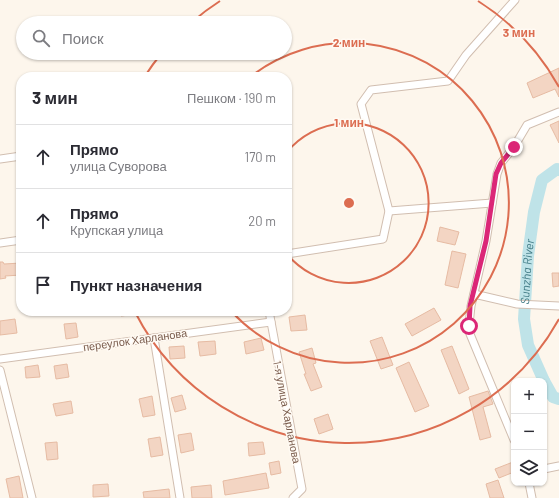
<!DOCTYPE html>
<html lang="ru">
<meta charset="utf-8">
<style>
body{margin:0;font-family:Barlow,sans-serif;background:#f7f7f7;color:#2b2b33}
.controls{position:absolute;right:12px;bottom:12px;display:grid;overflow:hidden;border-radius:8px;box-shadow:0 1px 3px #0004}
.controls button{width:36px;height:36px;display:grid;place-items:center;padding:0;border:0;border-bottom:1px solid #e1e1e2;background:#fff;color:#2b2b33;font:20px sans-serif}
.stop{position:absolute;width:12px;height:12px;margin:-9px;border:3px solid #db2777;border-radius:50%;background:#fff}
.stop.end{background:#db2777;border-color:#fff;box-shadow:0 1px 4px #0008}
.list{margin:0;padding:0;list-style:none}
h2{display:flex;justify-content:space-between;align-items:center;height:52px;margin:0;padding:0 16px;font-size:17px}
h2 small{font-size:13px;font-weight:400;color:#7c7c81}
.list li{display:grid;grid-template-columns:26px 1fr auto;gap:12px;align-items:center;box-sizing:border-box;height:64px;padding:0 16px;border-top:1px solid #e1e1e2}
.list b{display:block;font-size:15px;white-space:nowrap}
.list p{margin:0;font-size:13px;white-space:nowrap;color:#7c7c81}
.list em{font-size:13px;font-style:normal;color:#7c7c81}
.icon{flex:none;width:22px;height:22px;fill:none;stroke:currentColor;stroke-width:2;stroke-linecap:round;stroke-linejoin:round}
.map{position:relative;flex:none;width:559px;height:498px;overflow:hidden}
.search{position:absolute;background:#fff;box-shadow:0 1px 3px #0004;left:16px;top:16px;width:276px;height:44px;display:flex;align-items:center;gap:10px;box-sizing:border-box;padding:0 14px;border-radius:22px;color:#7c7c81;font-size:15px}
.panel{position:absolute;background:#fff;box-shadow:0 1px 3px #0004;left:16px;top:72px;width:276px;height:244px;border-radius:16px}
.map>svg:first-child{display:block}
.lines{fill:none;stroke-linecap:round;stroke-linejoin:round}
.river{stroke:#bfe3e8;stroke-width:12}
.building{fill:#f3d5c3;stroke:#e6bba3}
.minor-casing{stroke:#d1beb0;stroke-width:9}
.minor{stroke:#fff;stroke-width:7}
.route{stroke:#db2777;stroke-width:5}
.ring{fill:none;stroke:#dc6d51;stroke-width:2}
.labels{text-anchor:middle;stroke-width:3;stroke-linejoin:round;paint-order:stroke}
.street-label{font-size:11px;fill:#7a5c4d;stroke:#fffaf3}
.water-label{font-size:12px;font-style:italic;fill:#437c86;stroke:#fffaf3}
.centre{fill:#dc6d51;stroke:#fffaf3;stroke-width:2}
.ring-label{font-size:12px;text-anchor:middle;font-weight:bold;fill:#dc6d51;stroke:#fffaf3;stroke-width:3;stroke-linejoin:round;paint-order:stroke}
</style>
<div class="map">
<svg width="559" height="498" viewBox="0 0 559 498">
<rect width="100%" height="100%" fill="#fdf6ec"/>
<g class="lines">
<g class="river">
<path id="s1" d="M 544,381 L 528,345 L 524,319 L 528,256 L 534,212 L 542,180 L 557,169 L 559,170"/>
<path d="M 544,381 L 553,397 L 559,399"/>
</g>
</g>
<g class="building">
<path d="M 559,68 L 559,97 L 555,89 L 533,98 L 527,83 Z"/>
<path d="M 559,121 L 559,143 L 550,125 Z"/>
<path d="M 440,227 L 459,232 L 455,245 L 437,241 Z"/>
<path d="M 452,251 L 466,254 L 458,288 L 445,285 Z"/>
<path d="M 0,262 L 3,262 L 4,264 L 21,263 L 21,275 L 5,276 L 6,278 L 0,279 Z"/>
<path d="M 552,273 L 559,273 L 559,286 L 553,287 Z"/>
<path d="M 434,308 L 441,320 L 412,336 L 405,324 Z"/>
<path d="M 120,311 L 136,311 L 137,314 L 121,316 Z"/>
<path d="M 305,315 L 307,330 L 291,331 L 289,317 Z"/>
<path d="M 15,319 L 17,333 L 0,335 L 0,321 Z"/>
<path d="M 76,323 L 78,337 L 66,339 L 64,324 Z"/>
<path d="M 382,337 L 393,365 L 381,369 L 370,341 Z"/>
<path d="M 261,338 L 264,350 L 246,354 L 244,342 Z"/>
<path d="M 215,341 L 216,354 L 200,356 L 198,342 Z"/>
<path d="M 184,346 L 185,358 L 170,359 L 169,347 Z"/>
<path d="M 452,346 L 469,389 L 459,394 L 441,350 Z"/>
<path d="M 312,348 L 316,363 L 313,364 L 322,387 L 311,391 L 304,374 L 306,374 L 299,352 Z"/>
<path d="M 409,362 L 429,406 L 415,412 L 396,368 Z"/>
<path d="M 67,364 L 69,377 L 56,379 L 54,366 Z"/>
<path d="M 38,365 L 40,377 L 26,378 L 25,367 Z"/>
<path d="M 488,391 L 493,404 L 483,407 L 491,437 L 480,440 L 469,397 Z"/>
<path d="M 182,395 L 186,409 L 175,412 L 171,398 Z"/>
<path d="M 152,396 L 155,415 L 143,417 L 139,399 Z"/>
<path d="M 71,401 L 73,413 L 56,416 L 53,404 Z"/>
<path d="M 328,414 L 333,429 L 319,434 L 314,419 Z"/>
<path d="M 191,433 L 194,450 L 181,453 L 178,435 Z"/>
<path d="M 160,437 L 163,455 L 151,457 L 148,439 Z"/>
<path d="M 57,442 L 58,459 L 47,460 L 45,443 Z"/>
<path d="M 263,442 L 265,454 L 249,456 L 248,443 Z"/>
<path d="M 279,461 L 281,473 L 271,475 L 269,463 Z"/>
<path d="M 513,462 L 514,472 L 499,478 L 495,469 Z"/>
<path d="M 266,473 L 269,488 L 225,495 L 223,481 Z"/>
<path d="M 19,476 L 23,498 L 10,498 L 6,479 Z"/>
<path d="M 498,480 L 504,498 L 490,498 L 486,484 Z"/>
<path d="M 108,484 L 109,496 L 93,497 L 93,485 Z"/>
<path d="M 211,485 L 212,498 L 192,498 L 191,487 Z"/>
<path d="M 169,489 L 170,498 L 144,498 L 143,492 Z"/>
</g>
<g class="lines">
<defs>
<g id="minor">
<path d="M 0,159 L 21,156"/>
<path d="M 389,211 L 492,203"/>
<path d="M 0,243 L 21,240"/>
<path d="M 287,254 L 383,239 L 389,211 L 361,104 L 371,90 L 448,81 L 466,55 L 515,0"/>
<path d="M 474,294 L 517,304 L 559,306"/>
<path d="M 269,311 L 302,489 L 293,498"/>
<path d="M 154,338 L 180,498"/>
<path d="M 0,359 L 271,322"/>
<path d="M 0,370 L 32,498"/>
<path d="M 514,440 L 470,334 L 469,325 L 471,306 L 486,241 L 497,174 L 501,163 L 514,147 L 527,125 L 559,112"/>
<path d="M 544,469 L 559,466"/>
<path d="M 529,483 L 532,498"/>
</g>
</defs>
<use href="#minor" class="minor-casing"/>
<use href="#minor" class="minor"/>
</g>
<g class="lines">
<path class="route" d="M 469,326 L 470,306 L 486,241 L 496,174 L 501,163 L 514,147"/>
</g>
<g class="ring">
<path d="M287 152A80 80 0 1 1 287 254"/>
<path d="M250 77A160 160 0 1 1 231 311"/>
<path d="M559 319A240 240 0 0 1 135 312M145 76A240 240 0 0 1 161 54M192 22A240 240 0 0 1 220 1M478 1A240 240 0 0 1 559 87"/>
</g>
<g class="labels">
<g class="street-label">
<text transform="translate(135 340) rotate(-8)" y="4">переулок Харланова</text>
<text transform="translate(287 412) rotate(79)" y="4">1-я улица Харланова</text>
</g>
<g class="water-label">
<text dy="4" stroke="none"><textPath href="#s1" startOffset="113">Sunzha River</textPath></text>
</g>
</g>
<circle cx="349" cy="203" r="6" class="centre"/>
<g class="ring-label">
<text x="519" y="37">3 мин</text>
<text x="349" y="47">2 мин</text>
<text x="349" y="127">1 мин</text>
</g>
</svg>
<div class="controls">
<button>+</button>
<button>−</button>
<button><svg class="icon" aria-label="layers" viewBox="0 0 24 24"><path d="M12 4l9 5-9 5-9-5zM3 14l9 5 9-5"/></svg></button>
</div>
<div class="stop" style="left:469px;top:326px"></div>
<div class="stop end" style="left:514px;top:147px"></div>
<div class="search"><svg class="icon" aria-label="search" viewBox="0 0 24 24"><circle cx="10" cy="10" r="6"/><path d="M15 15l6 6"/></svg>Поиск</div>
<section class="panel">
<h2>3 мин<small>Пешком · 190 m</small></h2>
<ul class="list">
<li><svg class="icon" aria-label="ahead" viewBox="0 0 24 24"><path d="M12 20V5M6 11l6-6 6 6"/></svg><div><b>Прямо</b><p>улица Суворова</p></div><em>170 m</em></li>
<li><svg class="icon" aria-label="ahead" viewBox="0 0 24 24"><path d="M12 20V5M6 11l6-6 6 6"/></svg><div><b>Прямо</b><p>Крупская улица</p></div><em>20 m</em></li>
<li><svg class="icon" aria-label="arrive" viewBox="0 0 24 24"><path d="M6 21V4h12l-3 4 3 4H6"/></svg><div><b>Пункт назначения</b></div></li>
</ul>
</section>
</div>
